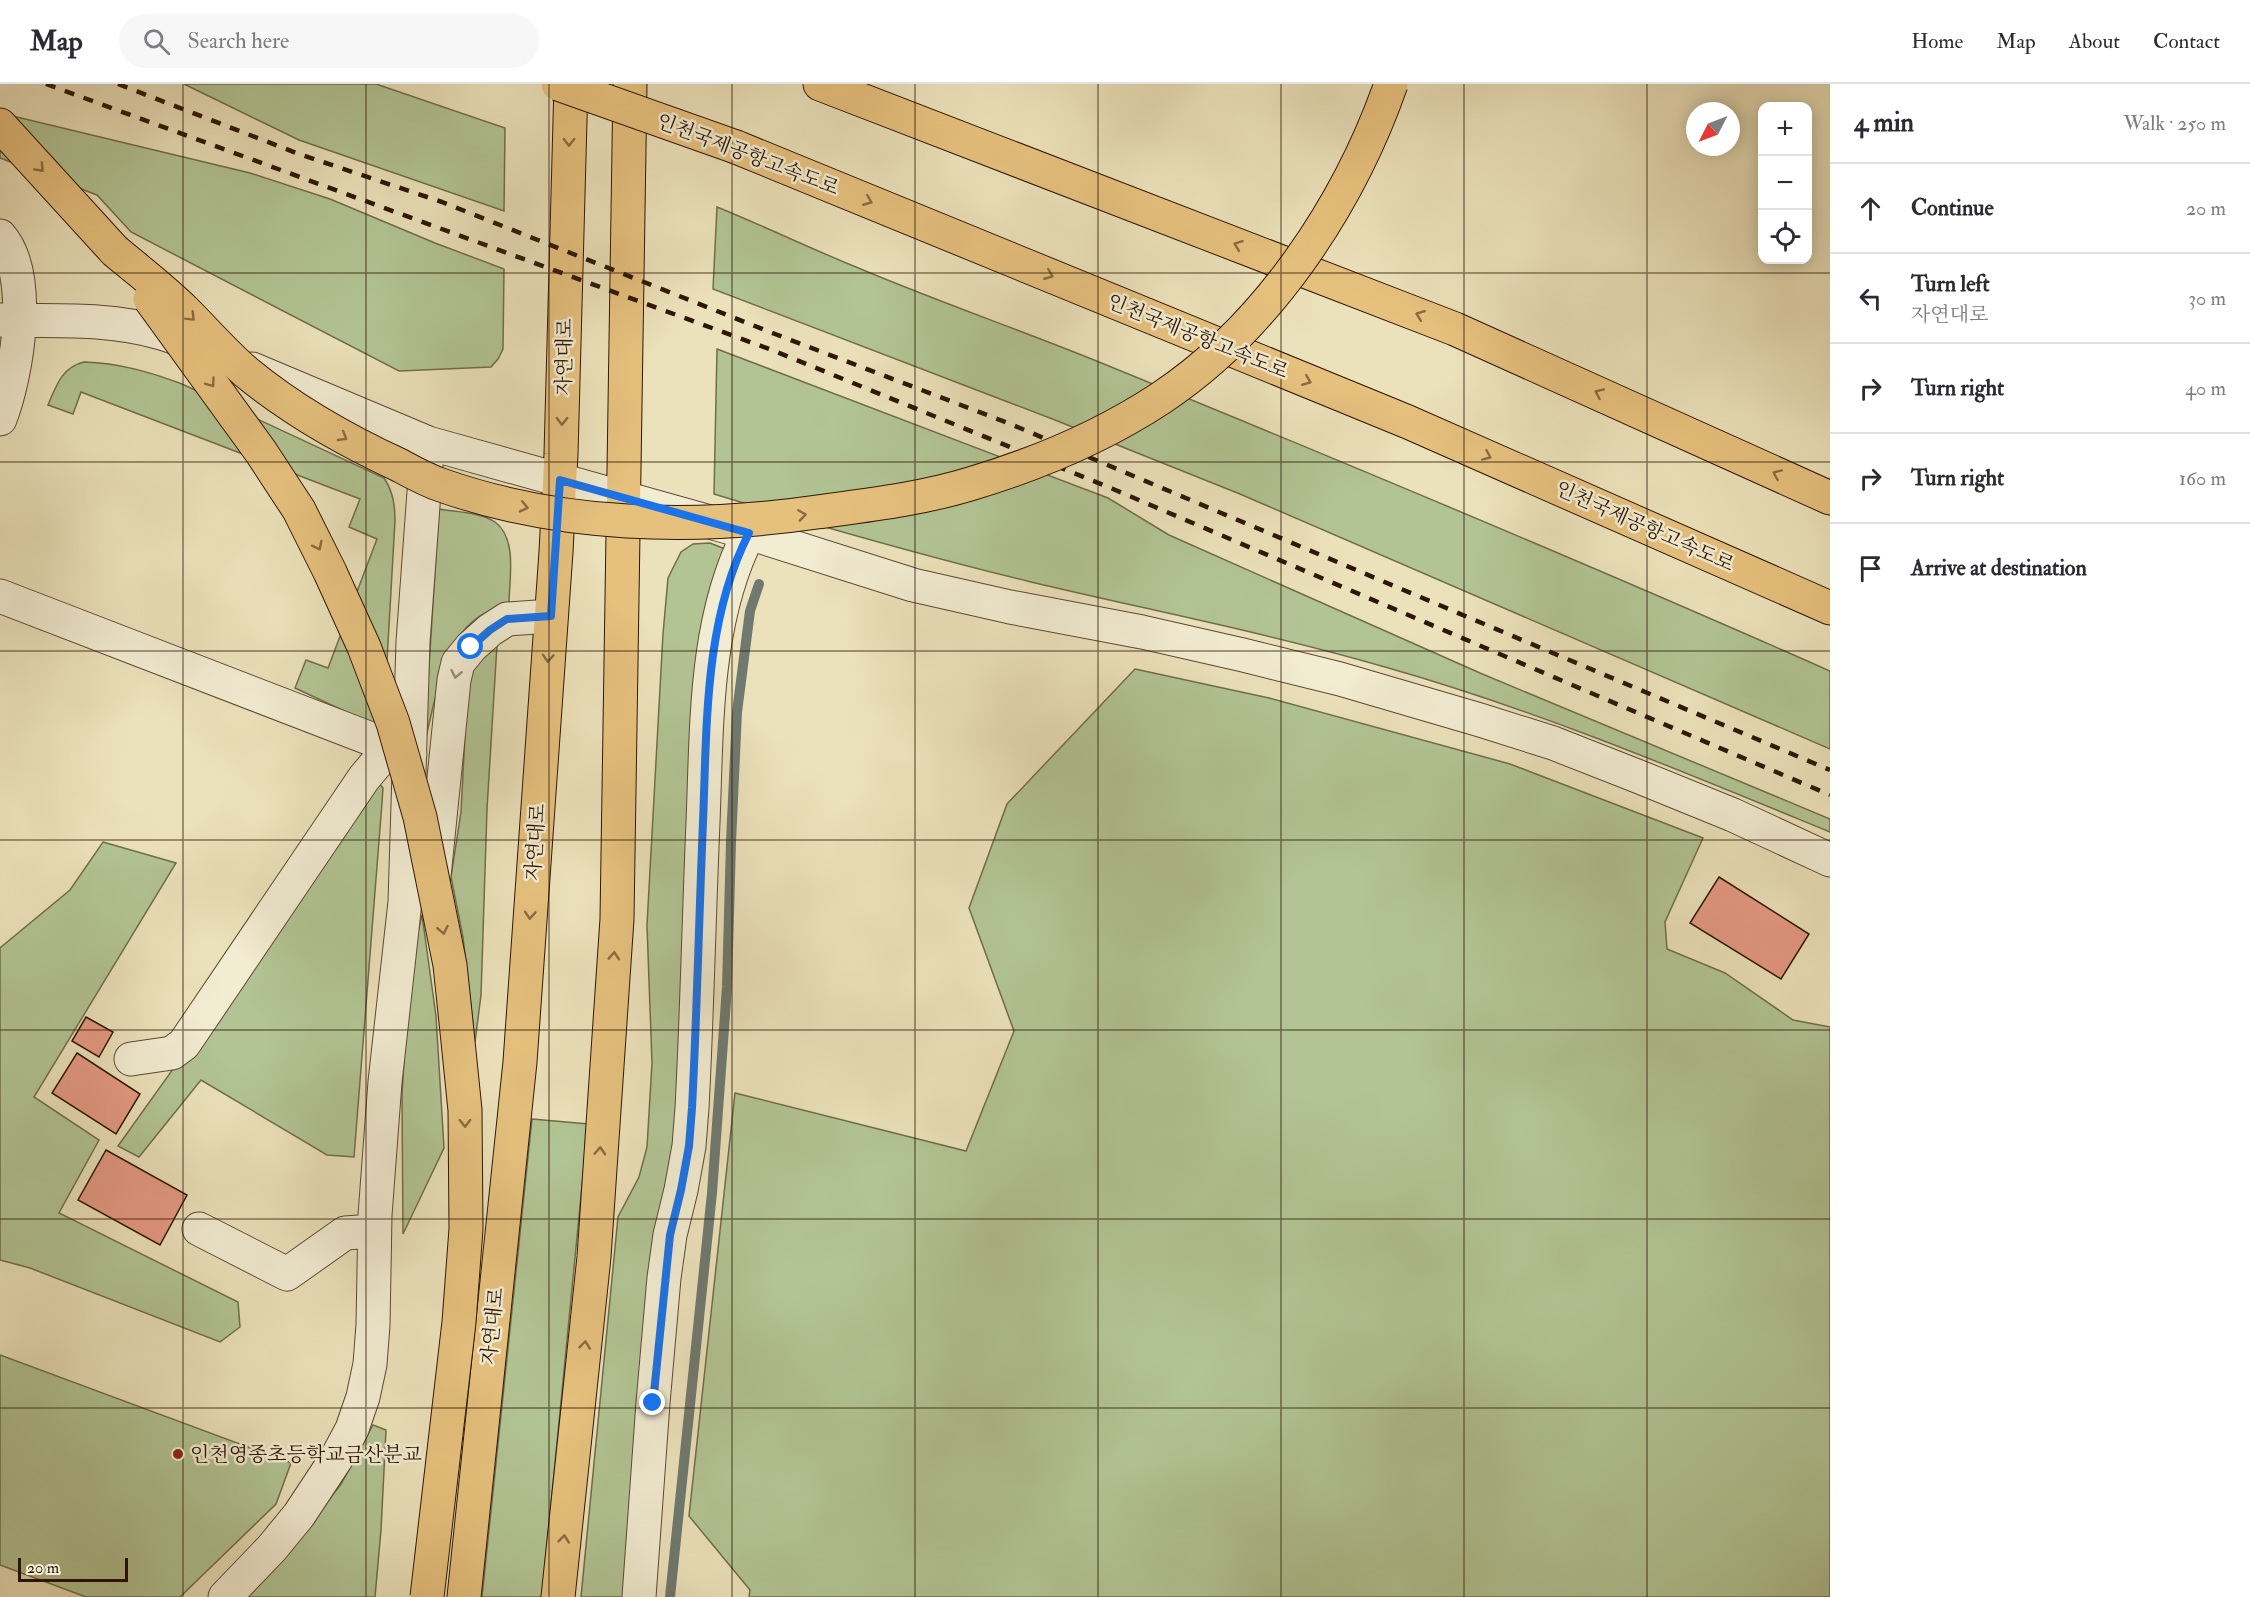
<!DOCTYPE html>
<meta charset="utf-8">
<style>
body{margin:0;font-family:"IM FELL Double Pica","Noto Serif KR",serif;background:#f7f7f7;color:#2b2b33}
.controls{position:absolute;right:18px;top:18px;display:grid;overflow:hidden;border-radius:12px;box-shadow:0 3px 15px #0003}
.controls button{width:54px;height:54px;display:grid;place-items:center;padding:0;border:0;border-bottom:2px solid #e1e1e2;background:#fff;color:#2b2b33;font:30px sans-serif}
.compass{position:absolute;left:1686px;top:18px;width:54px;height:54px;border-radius:50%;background:#fff;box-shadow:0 3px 15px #0003;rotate:228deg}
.scale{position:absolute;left:18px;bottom:15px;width:110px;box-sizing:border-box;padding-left:6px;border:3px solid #2d1605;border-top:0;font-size:16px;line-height:21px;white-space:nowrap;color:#2d1605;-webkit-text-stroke:4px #f2ecd2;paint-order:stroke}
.stop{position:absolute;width:18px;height:18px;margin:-14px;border:4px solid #1a73e8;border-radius:50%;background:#fff}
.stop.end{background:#1a73e8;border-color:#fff;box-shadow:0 2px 6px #0008}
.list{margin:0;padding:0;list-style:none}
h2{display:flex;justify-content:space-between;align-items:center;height:78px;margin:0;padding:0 24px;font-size:26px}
h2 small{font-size:20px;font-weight:400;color:#7c7c81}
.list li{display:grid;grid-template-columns:39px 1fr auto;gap:18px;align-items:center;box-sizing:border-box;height:90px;padding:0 24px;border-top:2px solid #e1e1e2}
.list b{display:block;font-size:22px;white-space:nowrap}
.list p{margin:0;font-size:20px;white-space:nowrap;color:#7c7c81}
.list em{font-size:20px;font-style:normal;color:#7c7c81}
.icon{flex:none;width:33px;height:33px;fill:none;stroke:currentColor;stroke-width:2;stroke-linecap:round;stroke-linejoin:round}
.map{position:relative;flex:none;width:1830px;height:1513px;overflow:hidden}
header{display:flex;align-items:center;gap:36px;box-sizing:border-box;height:84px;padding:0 30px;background:#fff;border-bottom:2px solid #e1e1e2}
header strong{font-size:28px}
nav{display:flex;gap:33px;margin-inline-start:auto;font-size:21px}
.search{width:420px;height:54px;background:#f7f7f7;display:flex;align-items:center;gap:15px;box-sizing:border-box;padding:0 21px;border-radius:33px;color:#7c7c81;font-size:22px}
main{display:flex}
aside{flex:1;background:#fff}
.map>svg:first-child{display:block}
.green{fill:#b2c494;stroke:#706d4c;stroke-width:1.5}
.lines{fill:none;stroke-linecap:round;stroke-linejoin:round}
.stream{stroke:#6f7970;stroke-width:10}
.building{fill:#e59983;stroke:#2d1605;stroke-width:1.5}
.minor-casing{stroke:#5c4932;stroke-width:35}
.major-casing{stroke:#2d1605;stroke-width:35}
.highway-casing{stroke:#2d1605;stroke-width:35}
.minor{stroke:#f2ecd2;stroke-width:33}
.major{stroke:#e6c07d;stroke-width:33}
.highway{stroke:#e6c07d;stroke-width:33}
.rail{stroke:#2d1605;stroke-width:4.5;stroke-dasharray:10 10;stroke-linecap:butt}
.highway-bridge-casing{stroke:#2d1605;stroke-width:35;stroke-linecap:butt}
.highway-bridge{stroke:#e6c07d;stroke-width:33}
.oneway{stroke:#8a6b41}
.oneway2{stroke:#998c76}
.route{stroke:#1a73e8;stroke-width:8}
.grid{fill:none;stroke:#2d1605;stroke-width:1.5;stroke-opacity:0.55}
.poi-dot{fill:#8f2418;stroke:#f2ecd2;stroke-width:2}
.labels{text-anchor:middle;stroke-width:5;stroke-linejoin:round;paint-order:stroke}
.street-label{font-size:20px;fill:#2d1605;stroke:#f2ecd2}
.poi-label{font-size:20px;fill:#2d1605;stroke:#f2ecd2;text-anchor:start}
</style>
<header>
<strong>Map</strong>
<div class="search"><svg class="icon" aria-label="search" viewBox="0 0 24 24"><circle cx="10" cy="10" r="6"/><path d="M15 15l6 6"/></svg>Search here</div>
<nav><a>Home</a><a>Map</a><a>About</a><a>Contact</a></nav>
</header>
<main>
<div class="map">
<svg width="1830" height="1513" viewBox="0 0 1830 1513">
<rect width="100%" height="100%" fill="#ebe1ba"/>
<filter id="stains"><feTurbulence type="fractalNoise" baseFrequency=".00333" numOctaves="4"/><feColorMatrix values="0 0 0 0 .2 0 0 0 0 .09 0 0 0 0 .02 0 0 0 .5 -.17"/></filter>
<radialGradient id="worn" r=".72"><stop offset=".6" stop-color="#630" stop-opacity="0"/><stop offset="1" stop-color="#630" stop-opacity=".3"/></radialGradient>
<g class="green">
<path d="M 184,0 L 376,0 L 505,44 L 504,127 L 299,56 Z"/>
<path d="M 0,29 L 250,89 L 330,115 L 435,159 L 504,185 L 503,265 L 498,275 L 491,283 L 399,287 L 131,148 L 97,111 L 0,74 Z"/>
<path d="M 717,123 C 764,142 809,164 856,183 C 936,217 1018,245 1099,278 C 1344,378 1588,480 1830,587 L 1830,665 L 1240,410 L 1055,336 L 713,205 Z"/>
<path d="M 717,265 L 1108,414 L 1169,451 L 1480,589 L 1830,735 L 1830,748 C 1684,688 1537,626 1385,583 C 1268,549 1149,526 1031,498 C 924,472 819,442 714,410 Z"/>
<path d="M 84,278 C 119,279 150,288 182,300 L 384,394 C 393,408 395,420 395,437 L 384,629 L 377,639 L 370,639 L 295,604 L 306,576 L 328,584 L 377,455 L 349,443 L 360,415 L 81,308 L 73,330 L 48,321 C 56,302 62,283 84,278 Z"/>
<path d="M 439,425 C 455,428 481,428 495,438 C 518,455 509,496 509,520 C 500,524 490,526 482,531 C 442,554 435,620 424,661 Z"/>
<path d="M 710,459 L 725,465 L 686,956 L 628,1513 L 581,1513 L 618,1133 L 639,1093 L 647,1063 L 652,979 L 647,841 L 663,550 L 668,494 L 681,468 L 693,460 Z"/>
<path d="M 497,561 L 487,725 L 481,911 L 475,958 L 463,853 L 451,793 L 461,728 L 465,651 L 462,604 L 465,586 Z"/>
<path d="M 1135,585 L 1269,614 L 1510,680 L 1703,754 L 1665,838 L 1667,865 L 1725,889 L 1793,936 L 1830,943 L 1830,1513 L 749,1513 L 750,1506 L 689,1432 L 735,1009 L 966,1067 L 1014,947 L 969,824 L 1007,720 Z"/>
<path d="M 378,698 L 383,704 L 382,719 L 354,1073 L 327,1071 L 201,996 L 139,1073 L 118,1062 Z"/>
<path d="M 103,758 L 176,779 L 34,1013 L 99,1056 L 59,1129 L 238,1218 L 240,1243 L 220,1258 L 30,1184 L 0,1176 L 0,864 L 70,806 Z"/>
<path d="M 422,831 L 436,932 L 444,1064 L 403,1150 L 402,1012 L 409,886 Z"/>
<path d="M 532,1035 L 588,1040 L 542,1513 L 482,1513 Z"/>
<path d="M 0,1271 L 291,1379 L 276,1420 L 180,1513 L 86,1513 L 0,1481 Z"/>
<path d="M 373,1341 L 386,1346 L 381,1446 L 375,1513 L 246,1513 L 286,1472 L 341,1400 Z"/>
</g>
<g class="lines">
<path class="stream" d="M 670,1513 L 712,1109 L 727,903 L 731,758 L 737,628 L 750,527 L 759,500"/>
</g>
<g class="building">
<path d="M 1719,793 L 1809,850 L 1781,895 L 1690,839 Z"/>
<path d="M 86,933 L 113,948 L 99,973 L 72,957 Z"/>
<path d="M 77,969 L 140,1010 L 116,1050 L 52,1009 Z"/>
<path d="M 106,1066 L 187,1111 L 160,1161 L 78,1116 Z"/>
</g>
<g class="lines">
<defs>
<g id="minor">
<path d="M 0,152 C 34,191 17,291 0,335"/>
<path d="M 0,236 C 51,238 107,233 157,248 C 170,251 183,257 196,262"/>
<path d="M 252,285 L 428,359 L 749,449 L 913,501 L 1010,523 L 1142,548 L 1243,571 L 1340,595 L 1480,636 L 1553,659 L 1637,692 L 1733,731 L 1830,776"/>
<path d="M 0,512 L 410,670"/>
<path d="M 434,792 L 454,596 L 458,579 L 471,563 L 490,546 L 507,535 L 551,532"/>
<path d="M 131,975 L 172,969 L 184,960 L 364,694 L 391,662"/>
<path d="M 199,1145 L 287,1190 L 345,1149 L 374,1147"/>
<path d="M 225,1513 L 272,1464 L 299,1431 L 336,1375 L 352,1345 L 363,1313 L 370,1280 L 373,1241 L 375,1131 L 385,998 L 405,818 L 413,558 L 427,367"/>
<path d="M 639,1513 L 653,1319 L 664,1194 L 670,1151 L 681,1106 L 689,1062 L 692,1024 C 697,929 699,833 703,738 C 707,641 704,537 749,449"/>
</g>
<g id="major">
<path d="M 464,1513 L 520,978 L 556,468 L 561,370 L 571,0"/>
<path d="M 558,1513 L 594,1173 L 617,835 L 630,0"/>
</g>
<g id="highway">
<path d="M 820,0 L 1455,245 L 1830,414"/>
<path d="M 0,41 L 115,167"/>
<path d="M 736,63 L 1408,338 L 1830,524"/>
</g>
</defs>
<use href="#minor" class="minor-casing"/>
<use href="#major" class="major-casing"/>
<use href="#highway" class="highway-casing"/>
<use href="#minor" class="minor"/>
<use href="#major" class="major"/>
<use href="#highway" class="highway"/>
<g class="rail">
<path d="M 46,0 L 772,266 L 1113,405 L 1830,711"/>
<path d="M 118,0 L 299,70 L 442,118 L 775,250 L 1008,339 L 1830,686"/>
</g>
<defs>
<g id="highway-bridge">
<path d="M 558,0 L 736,63"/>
<path d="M 115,167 C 139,187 164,206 186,228 C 206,248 225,270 246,288 C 292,326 345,356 399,381 C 412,388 426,396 441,401 C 560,443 693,446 817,428 C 868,421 921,415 970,400 C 1037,380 1102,353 1161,314 C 1268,243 1349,120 1391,0"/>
<path d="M 150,215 L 261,368 L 299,426 L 330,488 L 364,563 L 393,639 L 420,733 L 450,881 L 456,938 L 465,1026 L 466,1145 L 459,1238 L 427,1513"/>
</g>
</defs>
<use href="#highway-bridge" class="highway-bridge-casing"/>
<use href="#highway-bridge" class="highway-bridge"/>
</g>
<defs><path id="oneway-chevron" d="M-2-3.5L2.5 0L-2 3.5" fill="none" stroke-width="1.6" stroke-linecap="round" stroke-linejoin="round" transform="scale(1.5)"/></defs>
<g class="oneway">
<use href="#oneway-chevron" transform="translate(569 58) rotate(91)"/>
<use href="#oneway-chevron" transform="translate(40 84) rotate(47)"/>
<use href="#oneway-chevron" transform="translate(868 117) rotate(22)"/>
<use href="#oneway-chevron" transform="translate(1238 161) rotate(-159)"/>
<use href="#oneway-chevron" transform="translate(1049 191) rotate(22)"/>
<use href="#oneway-chevron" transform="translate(1420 231) rotate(-159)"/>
<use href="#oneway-chevron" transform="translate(191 233) rotate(45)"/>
<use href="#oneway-chevron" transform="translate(1307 297) rotate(22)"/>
<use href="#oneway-chevron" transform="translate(211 299) rotate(54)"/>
<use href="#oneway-chevron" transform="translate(1599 309) rotate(-156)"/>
<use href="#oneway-chevron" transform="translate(562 337) rotate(91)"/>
<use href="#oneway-chevron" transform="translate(343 353) rotate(31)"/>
<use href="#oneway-chevron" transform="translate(1487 372) rotate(24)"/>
<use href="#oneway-chevron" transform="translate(1777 390) rotate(-156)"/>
<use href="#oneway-chevron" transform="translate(524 423) rotate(13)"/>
<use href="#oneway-chevron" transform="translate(802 431) rotate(-8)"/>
<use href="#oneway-chevron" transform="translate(318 462) rotate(63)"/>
<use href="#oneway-chevron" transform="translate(548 574) rotate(94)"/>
<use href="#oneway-chevron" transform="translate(530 831) rotate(94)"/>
<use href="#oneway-chevron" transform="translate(443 846) rotate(79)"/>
<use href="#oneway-chevron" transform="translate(614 872) rotate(-86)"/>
<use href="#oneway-chevron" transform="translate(465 1039) rotate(89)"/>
<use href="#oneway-chevron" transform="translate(600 1067) rotate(-87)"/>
<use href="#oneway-chevron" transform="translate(585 1261) rotate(-84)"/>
<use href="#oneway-chevron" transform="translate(564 1455) rotate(-84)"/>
</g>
<use class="oneway2" href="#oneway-chevron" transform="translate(456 590) rotate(102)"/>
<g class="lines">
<path class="route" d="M 471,563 L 490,546 L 507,535 L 551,532 L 560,396 L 749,449 C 704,537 707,641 703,738 C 699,833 697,929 692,1024 L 689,1062 L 681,1106 L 670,1151 L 653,1319"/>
</g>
<path class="grid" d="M 183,0 L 183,1513M 366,0 L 366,1513M 549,0 L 549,1513M 732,0 L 732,1513M 915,0 L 915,1513M 1098,0 L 1098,1513M 1281,0 L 1281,1513M 1464,0 L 1464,1513M 1647,0 L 1647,1513M 0,189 L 1830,189M 0,378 L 1830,378M 0,567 L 1830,567M 0,756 L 1830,756M 0,946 L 1830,946M 0,1135 L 1830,1135M 0,1324 L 1830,1324"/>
<circle class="poi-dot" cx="178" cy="1370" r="6"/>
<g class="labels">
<g class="street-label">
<text transform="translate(748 70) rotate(21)" y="7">인천국제공항고속도로</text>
<text transform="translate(1198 252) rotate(22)" y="7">인천국제공항고속도로</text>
<text transform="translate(564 273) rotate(-89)" y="7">자연대로</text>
<text transform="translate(1645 442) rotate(24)" y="7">인천국제공항고속도로</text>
<text transform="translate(535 758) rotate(-86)" y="7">자연대로</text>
<text transform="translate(492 1242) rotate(-84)" y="7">자연대로</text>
</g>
<g class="poi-label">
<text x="190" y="1377">인천영종초등학교금산분교</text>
</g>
</g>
<rect width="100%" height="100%" filter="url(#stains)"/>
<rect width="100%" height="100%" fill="url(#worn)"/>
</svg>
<div class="controls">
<button>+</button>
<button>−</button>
<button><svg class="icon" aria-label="locate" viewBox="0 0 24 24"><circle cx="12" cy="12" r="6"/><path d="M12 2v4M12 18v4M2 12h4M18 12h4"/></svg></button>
</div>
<svg class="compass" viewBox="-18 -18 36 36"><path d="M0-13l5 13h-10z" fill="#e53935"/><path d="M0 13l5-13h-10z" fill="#7c7c81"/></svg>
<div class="scale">20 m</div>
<div class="stop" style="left:471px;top:563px"></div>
<div class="stop end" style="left:653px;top:1319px"></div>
</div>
<aside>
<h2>4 min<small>Walk · 250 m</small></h2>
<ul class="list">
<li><svg class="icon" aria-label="ahead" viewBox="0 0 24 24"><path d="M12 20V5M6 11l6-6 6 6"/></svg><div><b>Continue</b></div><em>20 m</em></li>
<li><svg class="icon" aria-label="left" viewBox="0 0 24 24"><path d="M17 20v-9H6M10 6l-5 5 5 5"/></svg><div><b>Turn left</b><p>자연대로</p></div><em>30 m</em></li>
<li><svg class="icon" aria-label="right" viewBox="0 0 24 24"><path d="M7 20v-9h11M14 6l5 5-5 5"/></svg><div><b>Turn right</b></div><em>40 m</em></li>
<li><svg class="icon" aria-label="right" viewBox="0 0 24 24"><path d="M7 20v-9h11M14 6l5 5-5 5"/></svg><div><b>Turn right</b></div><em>160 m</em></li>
<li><svg class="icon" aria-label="arrive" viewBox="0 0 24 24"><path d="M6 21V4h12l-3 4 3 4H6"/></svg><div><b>Arrive at destination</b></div></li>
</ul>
</aside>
</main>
